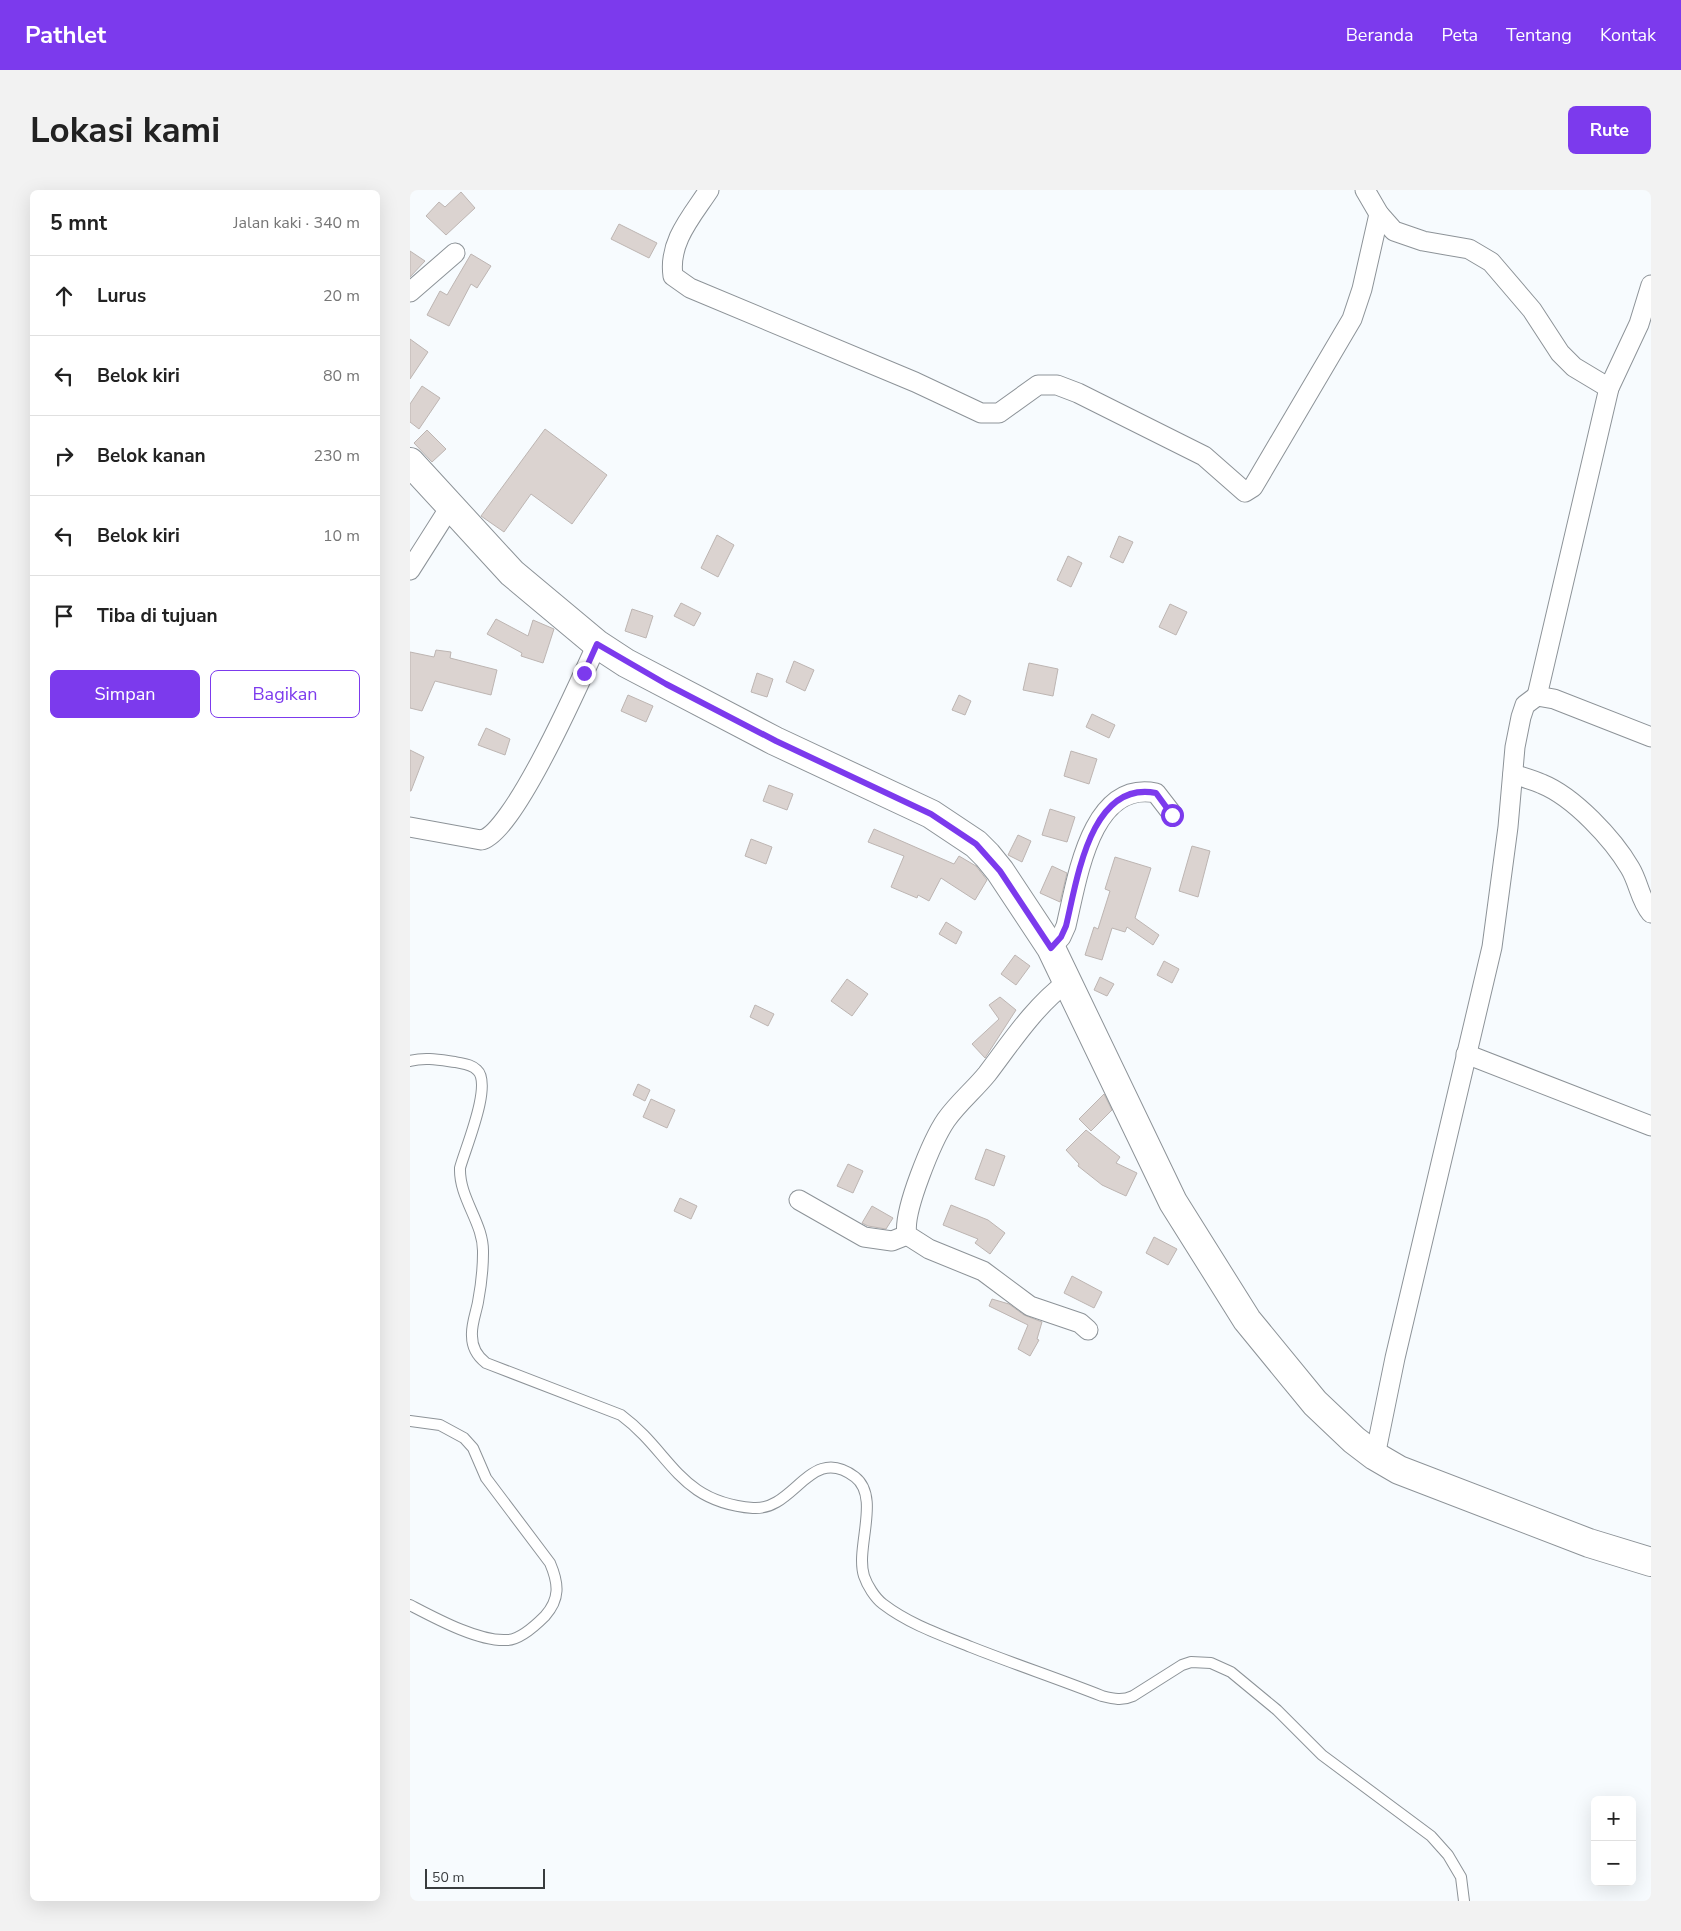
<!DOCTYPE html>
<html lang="id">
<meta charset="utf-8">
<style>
body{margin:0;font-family:"Nunito Sans",sans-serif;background:#f2f2f2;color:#222}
.controls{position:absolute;right:15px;bottom:15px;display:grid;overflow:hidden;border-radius:8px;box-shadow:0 5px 20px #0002}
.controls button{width:45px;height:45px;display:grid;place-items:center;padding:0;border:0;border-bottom:1px solid #e0e0e0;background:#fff;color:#222;font:25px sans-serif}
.scale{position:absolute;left:15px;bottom:12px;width:120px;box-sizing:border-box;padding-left:5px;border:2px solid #393c3e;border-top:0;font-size:14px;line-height:18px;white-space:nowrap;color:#393c3e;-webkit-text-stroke:4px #f7fbfe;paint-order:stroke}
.stop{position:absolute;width:15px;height:15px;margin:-11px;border:4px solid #7c3aed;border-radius:50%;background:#fff}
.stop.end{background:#7c3aed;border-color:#fff;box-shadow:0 1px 5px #0008}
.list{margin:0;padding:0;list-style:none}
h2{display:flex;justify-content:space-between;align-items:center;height:65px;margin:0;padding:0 20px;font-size:21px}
h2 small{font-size:16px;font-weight:400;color:#767676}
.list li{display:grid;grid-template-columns:32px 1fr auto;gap:15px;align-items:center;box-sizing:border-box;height:80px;padding:0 20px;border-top:1px solid #e0e0e0}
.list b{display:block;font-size:19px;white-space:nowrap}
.list em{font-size:16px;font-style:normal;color:#767676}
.actions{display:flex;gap:10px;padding:15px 20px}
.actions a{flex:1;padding:11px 0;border:1px solid #7c3aed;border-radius:8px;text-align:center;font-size:18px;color:#7c3aed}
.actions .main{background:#7c3aed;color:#fff}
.icon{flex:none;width:28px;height:28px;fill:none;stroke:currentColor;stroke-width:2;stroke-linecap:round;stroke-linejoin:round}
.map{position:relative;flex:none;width:1241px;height:1711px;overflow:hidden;border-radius:8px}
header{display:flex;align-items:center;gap:30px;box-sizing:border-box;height:70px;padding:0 25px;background:#7c3aed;color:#fff}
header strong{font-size:24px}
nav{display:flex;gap:28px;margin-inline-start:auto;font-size:18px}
.intro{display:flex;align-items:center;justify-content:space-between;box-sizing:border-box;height:120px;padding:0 30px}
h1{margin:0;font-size:35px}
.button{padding:12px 22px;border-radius:8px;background:#7c3aed;color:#fff;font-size:18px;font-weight:700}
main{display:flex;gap:30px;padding:0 30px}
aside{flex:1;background:#fff;border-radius:8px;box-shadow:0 5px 20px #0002}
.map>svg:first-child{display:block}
.building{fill:#dbd3d0;stroke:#bdb5b2}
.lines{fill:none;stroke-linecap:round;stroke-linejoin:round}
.service-casing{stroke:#8d9398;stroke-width:12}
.minor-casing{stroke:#8d9398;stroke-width:21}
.secondary-casing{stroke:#8d9398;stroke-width:30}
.service{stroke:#fff;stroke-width:10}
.minor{stroke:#fff;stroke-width:19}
.secondary{stroke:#fff;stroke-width:28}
.route{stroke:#7c3aed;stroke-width:6}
</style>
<header>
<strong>Pathlet</strong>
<nav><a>Beranda</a><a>Peta</a><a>Tentang</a><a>Kontak</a></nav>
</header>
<div class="intro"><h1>Lokasi kami</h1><a class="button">Rute</a></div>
<main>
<aside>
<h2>5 mnt<small>Jalan kaki · 340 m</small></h2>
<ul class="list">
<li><svg class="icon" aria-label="ahead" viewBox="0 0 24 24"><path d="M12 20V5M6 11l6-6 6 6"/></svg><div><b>Lurus</b></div><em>20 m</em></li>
<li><svg class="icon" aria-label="left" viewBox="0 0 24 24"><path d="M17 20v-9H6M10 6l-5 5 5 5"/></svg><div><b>Belok kiri</b></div><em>80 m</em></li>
<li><svg class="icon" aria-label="right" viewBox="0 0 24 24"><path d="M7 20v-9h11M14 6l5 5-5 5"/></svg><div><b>Belok kanan</b></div><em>230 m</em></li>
<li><svg class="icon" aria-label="left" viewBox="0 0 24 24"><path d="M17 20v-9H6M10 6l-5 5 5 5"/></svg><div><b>Belok kiri</b></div><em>10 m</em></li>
<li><svg class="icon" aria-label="arrive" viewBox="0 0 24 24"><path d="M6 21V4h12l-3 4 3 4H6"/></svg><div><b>Tiba di tujuan</b></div></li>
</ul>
<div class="actions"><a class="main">Simpan</a><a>Bagikan</a></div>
</aside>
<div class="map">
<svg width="1241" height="1711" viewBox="0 0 1241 1711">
<rect width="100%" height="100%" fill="#f7fbfe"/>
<g class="building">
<path d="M 51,2 L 65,18 L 36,45 L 16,26 L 29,12 L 35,17 Z"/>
<path d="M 209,34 L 247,53 L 239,68 L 201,49 Z"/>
<path d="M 0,61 L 15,71 L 0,87 Z"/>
<path d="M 61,64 L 81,76 L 67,98 L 61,94 L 39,136 L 17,125 L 30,101 L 37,105 Z"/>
<path d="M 0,149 L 18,162 L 0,189 Z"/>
<path d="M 12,196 L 30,208 L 9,239 L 0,232 L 0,214 Z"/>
<path d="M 135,239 L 197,285 L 162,334 L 121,304 L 94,342 L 71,326 Z"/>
<path d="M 17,240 L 36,259 L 22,272 L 4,253 Z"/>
<path d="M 307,345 L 324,355 L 308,387 L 291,378 Z"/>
<path d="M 709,346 L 723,352 L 713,373 L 700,367 Z"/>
<path d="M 658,366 L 672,373 L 661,397 L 647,390 Z"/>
<path d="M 271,413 L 291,423 L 284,436 L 264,426 Z"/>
<path d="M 760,414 L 777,422 L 766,445 L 749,437 Z"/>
<path d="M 222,419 L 243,426 L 236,448 L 215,441 Z"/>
<path d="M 86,429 L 118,446 L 123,430 L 144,439 L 133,473 L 111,466 L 112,463 L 77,444 Z"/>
<path d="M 26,460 L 41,462 L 40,468 L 87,480 L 81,505 L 25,491 L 12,521 L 0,518 L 0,462 L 24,467 Z"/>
<path d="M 384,471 L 404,480 L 395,501 L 376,492 Z"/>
<path d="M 619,473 L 648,479 L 643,506 L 613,500 Z"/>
<path d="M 347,483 L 363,489 L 357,507 L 341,502 Z"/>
<path d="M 218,505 L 243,516 L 236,532 L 211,521 Z"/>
<path d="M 549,505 L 561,511 L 555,525 L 542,520 Z"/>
<path d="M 682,524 L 705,535 L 699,548 L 676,537 Z"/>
<path d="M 76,538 L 100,549 L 95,565 L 68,555 Z"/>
<path d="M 0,560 L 14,567 L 1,601 L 0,601 Z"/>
<path d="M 661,561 L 687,569 L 679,594 L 654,586 Z"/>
<path d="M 359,595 L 383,604 L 377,620 L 353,611 Z"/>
<path d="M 640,619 L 665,627 L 657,652 L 632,645 Z"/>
<path d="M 464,639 L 544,674 L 549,666 L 566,676 L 577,690 L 565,710 L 531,688 L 519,711 L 508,705 L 507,708 L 481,697 L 494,666 L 458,652 Z"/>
<path d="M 608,645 L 621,651 L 612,672 L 598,665 Z"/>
<path d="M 341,649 L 362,657 L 356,674 L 335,666 Z"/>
<path d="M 782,656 L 800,661 L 788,707 L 769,701 Z"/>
<path d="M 705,667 L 741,678 L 725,728 L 749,745 L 743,755 L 717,737 L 715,742 L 702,738 L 692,770 L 675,765 L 684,737 L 688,739 L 700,701 L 695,699 Z"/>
<path d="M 642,676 L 657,683 L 650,712 L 630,703 Z"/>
<path d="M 536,732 L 552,742 L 546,754 L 529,744 Z"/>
<path d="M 605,765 L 620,776 L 606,795 L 591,784 Z"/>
<path d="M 754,771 L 769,779 L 762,793 L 747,785 Z"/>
<path d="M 690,787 L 704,794 L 697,806 L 684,800 Z"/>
<path d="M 437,789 L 458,804 L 442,826 L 421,811 Z"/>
<path d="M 590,807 L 606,820 L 575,868 L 562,854 L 589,829 L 579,815 Z"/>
<path d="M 345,815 L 364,824 L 358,836 L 340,827 Z"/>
<path d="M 228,894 L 240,900 L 235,911 L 223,905 Z"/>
<path d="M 694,904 L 702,920 L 681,941 L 669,929 Z"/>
<path d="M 241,909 L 265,920 L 257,938 L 233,927 Z"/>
<path d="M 676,940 L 710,967 L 706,973 L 727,983 L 716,1006 L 692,995 L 668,976 L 669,974 L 656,960 Z"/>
<path d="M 576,959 L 595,966 L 584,996 L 565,989 Z"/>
<path d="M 438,974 L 453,981 L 443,1003 L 427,996 Z"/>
<path d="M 270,1008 L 287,1016 L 281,1029 L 264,1021 Z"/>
<path d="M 541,1015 L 578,1030 L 595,1043 L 580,1064 L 565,1053 L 568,1049 L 533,1035 Z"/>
<path d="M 462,1016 L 483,1028 L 476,1039 L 458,1036 L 452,1033 Z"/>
<path d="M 744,1047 L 767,1059 L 758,1075 L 736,1063 Z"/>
<path d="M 662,1086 L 692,1102 L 684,1118 L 654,1103 Z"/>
<path d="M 582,1109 L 599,1114 L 614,1125 L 632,1132 L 627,1149 L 629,1150 L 620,1166 L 608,1159 L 618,1135 L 579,1116 Z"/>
</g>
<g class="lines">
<defs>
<g id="service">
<path d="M 0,871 C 15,867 30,870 45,872 C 53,874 61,874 67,880 C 83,894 55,959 50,978 C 49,1009 74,1033 73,1063 C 73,1079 71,1096 68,1112 C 66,1123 61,1135 62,1146 C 62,1158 67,1166 76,1173 L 211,1225 C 262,1263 268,1312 343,1318 C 385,1321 400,1253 445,1287 C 471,1307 445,1358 454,1386 C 457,1395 465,1408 473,1414 C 499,1434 531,1445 561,1457 C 604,1474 649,1489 692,1506 C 704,1509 712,1511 723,1506 L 772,1475 L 781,1472 L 801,1473 L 821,1482 L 867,1520 L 912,1565 L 1021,1646 L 1038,1665 L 1051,1687 L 1054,1711"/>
<path d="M 0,1231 L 30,1235 L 54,1248 L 63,1258 L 76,1288 L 140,1373 C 149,1394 150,1409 135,1426 C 126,1435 110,1450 97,1450 C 69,1452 25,1428 0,1415"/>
</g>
<g id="minor">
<path d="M 299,0 C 282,26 258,52 263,86 L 280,98 L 505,192 L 571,223 L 589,223 L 628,195 L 647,195 L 668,203 L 794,266 L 835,302 L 843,297 L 942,129 L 952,99 L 969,24"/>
<path d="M 955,0 L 969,24 L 984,41 L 1013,51 L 1059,59 L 1081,72 L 1122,120 L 1150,163 L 1164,177 L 1199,198"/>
<path d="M 0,102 L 45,63"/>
<path d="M 0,380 L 40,317"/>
<path d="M 1127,506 L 1199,198 L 1229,134 L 1241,95"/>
<path d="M 1103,584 C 1112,587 1123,590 1132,594 C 1164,607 1203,649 1220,678 C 1229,693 1230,710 1241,723"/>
<path d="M 0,637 L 71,650 C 103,645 172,487 187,454"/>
<path d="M 641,758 L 651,747 L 656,736 C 667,691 680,590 746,603 L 763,625"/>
<path d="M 657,792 C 624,817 602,851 577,884 C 564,900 548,913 536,930 C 523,949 492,1022 497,1045 L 519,1059 L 573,1081 L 620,1116 L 670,1133 L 678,1140"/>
<path d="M 1056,864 L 1241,936"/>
<path d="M 389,1010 L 454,1047 L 482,1051 L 497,1045"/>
<path d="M 965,1266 L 985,1168 L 1082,757 L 1098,637 L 1105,557 L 1111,527 L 1115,515 L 1127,506 L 1144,509 L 1241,547"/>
</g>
<path id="secondary" d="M 0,272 L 102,383 L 187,454 L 216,473 L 365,551 L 521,624 L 566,654 L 577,665 L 590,681 L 641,758 L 763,1012 L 837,1130 L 905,1213 L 944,1250 L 965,1266 L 989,1280 L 1179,1353 L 1241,1372"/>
</defs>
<use href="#service" class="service-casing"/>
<use href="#minor" class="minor-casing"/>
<use href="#secondary" class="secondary-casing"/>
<use href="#service" class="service"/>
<use href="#minor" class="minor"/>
<use href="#secondary" class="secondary"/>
</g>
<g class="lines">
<path class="route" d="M 174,483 L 187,454 L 256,494 L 366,551 L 521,624 L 566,654 L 590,681 L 641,758 L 651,747 L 656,736 C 667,691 680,590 746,603 L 762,625"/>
</g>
</svg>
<div class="controls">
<button>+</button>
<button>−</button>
</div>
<div class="scale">50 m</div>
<div class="stop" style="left:762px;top:625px"></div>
<div class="stop end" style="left:174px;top:483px"></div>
</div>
</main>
